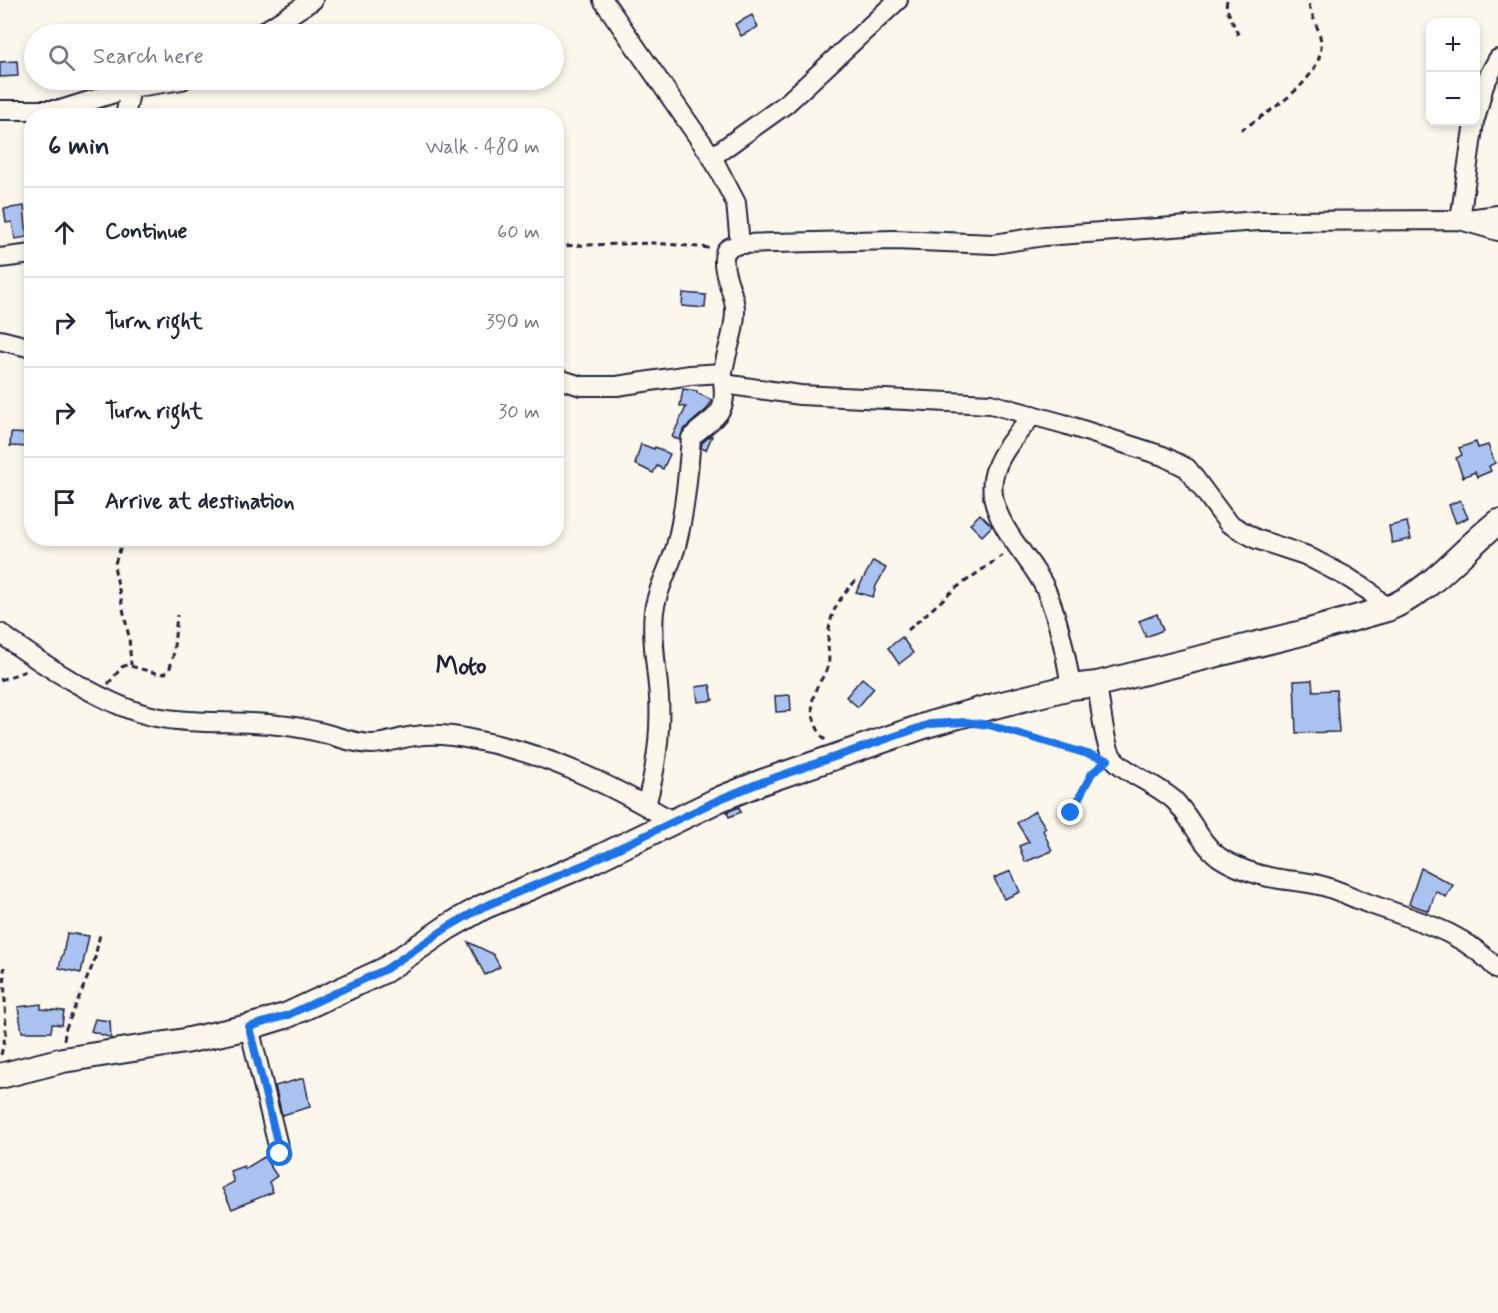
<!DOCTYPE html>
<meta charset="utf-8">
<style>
body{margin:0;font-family:Mynerve,sans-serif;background:#f6f6f7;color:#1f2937}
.controls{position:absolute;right:18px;top:18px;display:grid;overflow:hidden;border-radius:12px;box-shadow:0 3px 9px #0003}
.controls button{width:54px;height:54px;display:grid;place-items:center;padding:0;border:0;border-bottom:2px solid #e0e1e3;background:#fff;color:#1f2937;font:30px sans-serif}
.stop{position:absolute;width:18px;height:18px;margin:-14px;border:4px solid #1a73e8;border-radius:50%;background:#fff}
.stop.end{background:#1a73e8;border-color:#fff;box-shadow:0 2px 6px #0008}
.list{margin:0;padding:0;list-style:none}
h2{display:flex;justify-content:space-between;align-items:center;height:78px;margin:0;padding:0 24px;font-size:26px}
h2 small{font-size:20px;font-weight:400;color:#747a83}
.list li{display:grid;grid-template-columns:39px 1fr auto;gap:18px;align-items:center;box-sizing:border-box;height:90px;padding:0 24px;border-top:2px solid #e0e1e3}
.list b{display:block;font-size:22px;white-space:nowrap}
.list em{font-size:20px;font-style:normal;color:#747a83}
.icon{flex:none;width:33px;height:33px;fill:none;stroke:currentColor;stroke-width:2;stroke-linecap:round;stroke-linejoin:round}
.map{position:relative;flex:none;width:1498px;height:1313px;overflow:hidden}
.search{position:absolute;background:#fff;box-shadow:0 3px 9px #0003;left:24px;top:24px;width:540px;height:66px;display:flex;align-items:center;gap:15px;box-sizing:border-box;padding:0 21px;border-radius:33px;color:#747a83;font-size:22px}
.panel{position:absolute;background:#fff;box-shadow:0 3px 9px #0003;left:24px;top:108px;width:540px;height:438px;border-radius:24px}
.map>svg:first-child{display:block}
.building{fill:#abc3f1;stroke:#22223b;stroke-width:1.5}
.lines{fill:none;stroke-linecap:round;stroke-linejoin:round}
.minor-casing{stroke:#22223b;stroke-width:22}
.tertiary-casing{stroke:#22223b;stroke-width:28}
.path{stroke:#22223b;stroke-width:3;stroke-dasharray:6 4.5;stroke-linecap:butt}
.minor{stroke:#fbf7ec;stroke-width:18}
.tertiary{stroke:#fbf7ec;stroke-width:24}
.route{stroke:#1a73e8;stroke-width:8}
.labels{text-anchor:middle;stroke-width:4.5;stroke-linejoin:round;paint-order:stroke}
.quarter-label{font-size:26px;font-weight:bold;fill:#22223b;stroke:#fbf7ec}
</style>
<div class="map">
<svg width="1498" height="1313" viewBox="0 0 1498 1313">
<rect width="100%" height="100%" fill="#fbf7ec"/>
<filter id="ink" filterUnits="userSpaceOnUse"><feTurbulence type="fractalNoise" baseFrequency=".0167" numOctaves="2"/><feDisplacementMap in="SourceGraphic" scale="12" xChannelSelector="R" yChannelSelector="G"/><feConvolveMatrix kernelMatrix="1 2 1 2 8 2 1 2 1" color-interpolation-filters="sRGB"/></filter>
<g filter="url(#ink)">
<g class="building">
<path d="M 752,15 L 758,27 L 741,36 L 735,24 Z"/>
<path d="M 17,61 L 18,76 L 0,77 L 0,62 Z"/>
<path d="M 24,206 L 27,237 L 15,239 L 12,222 L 6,223 L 4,209 Z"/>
<path d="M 683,293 L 706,295 L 705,308 L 682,306 Z"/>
<path d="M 683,389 L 697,391 L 697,393 L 712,400 L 707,409 L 683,430 L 680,440 L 672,437 L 686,407 L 680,406 Z"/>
<path d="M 11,433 L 31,434 L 30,447 L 10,446 Z"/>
<path d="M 710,436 L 712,436 L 706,450 L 701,448 L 702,443 Z"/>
<path d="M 1476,442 L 1478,448 L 1488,445 L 1495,463 L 1489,466 L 1491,471 L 1477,477 L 1475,472 L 1463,477 L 1456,458 L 1462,455 L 1459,448 Z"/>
<path d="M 641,444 L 654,449 L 655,447 L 670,454 L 663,469 L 657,466 L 653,473 L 635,464 Z"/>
<path d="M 1460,500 L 1468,518 L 1456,523 L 1449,505 Z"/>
<path d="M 980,514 L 992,526 L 982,536 L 970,524 Z"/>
<path d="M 1407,522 L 1411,539 L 1392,543 L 1389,526 Z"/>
<path d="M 873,561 L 886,568 L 876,586 L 873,597 L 856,592 Z"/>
<path d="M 1157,614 L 1163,630 L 1146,637 L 1139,621 Z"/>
<path d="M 902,637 L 913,653 L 899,664 L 888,648 Z"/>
<path d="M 862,678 L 874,688 L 858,707 L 846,697 Z"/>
<path d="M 1312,680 L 1313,691 L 1336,690 L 1339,732 L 1296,733 L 1294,681 Z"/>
<path d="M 710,685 L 713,700 L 698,702 L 696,687 Z"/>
<path d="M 790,695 L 791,711 L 776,712 L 775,696 Z"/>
<path d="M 739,807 L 741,812 L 729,817 L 727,812 Z"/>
<path d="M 1035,811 L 1046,828 L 1043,830 L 1052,851 L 1025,862 L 1019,846 L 1029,842 L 1017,823 Z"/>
<path d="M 1421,868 L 1453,885 L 1446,897 L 1436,891 L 1429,911 L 1409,904 Z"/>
<path d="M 1011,871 L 1020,892 L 1004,899 L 994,878 Z"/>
<path d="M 67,933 L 89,936 L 81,973 L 59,968 L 62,955 L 63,955 Z"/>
<path d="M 468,942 L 493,954 L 500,967 L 485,975 Z"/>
<path d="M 41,1004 L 41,1009 L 64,1011 L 62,1025 L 52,1024 L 51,1032 L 22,1032 L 18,1007 Z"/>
<path d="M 95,1019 L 110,1021 L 111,1038 L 91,1031 Z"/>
<path d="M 304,1078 L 310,1107 L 282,1115 L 275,1086 Z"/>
<path d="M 264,1157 L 277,1176 L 269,1182 L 273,1192 L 232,1209 L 222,1188 L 234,1182 L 230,1171 L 244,1166 L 245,1169 Z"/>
</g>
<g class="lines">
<defs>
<g id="minor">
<path d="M 603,0 L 712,157 L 736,203 L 740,244 C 735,246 726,247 725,253 C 720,270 734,291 735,308 C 736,330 726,351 723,372 C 722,385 727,397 721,409 C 715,421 699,428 691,438 C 688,474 685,511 676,546 C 670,568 657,588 654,611 C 651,640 657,669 659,697 C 661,734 656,770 646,805"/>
<path d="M 260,34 L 313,0"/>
<path d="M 0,110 L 60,110 L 131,88 L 182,80"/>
<path d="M 125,116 L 131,88"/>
<path d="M 1476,116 L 1484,85 L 1498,59"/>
<path d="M 1474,122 L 1460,220 L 1498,215"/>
<path d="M 712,157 L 786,104 L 898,0"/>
<path d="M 740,244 L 894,240 L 994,244 L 1044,236 L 1259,221 L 1460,220 L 1498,231"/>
<path d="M 0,258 L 32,254"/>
<path d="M 0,340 L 32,348"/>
<path d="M 556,378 L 581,386 L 617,386 L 690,375 L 723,373"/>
<path d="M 724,384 L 800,395 L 991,404 L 1064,424 L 1163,456 L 1187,468 L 1228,523 L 1256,539 L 1305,555 L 1347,577 L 1369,591 L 1387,609"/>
<path d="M 1033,415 C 989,465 976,489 1018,547 C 1028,561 1039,574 1046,590 C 1059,620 1066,655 1071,687"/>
<path d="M 0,633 C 38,662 109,708 156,717 C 196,725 238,720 278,725 C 295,726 311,730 327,734 C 342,738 356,744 372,744 C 387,744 401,737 416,736 C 435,733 456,736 475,740 C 546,753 611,785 672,821"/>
<path d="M 1097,684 C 1100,700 1104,748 1114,759 C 1127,774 1156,784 1174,800 C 1191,817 1199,842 1219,857 C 1234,867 1256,875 1274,878 C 1289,881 1304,881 1319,885 C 1337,889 1353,898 1370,904 C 1418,921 1463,931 1498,970"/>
<path d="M 249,1027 L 280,1154"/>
</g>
<path id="tertiary" d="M 0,1076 L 63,1060 L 185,1041 L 249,1027 L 288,1015 L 385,970 L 448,927 L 483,907 L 588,863 L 720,799 L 762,782 L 930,724 L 994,706 L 1071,687 L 1097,684 L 1302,633 L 1387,609 C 1432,591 1461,551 1498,522"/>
</defs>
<use href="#minor" class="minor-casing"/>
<use href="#tertiary" class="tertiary-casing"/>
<g class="path">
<path d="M 1227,0 L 1226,7 L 1240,39"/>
<path d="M 1241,130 C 1267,113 1323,80 1321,44 C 1321,31 1310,14 1308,0"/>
<path d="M 556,246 L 654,243 L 710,248"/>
<path d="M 124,538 L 114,566 L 129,637 L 131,665"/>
<path d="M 908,630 L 956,588 L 1003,555"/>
<path d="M 0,680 L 26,671"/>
<path d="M 108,684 L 122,667 L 127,665 L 159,674 L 165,673 L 169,671 L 173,657 L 177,615"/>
<path d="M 995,727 L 1095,756"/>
<path d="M 825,740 C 813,726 808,704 817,687 C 820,680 826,674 828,666 C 830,659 828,650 828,643 C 829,613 837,601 856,580"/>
<path d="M 1071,813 L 1092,773 L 1099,767"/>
<path d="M 64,1040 L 66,1028 L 94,962 L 100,934"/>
<path d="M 1,1055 L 6,1032 L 4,967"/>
</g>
<use href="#minor" class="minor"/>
<use href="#tertiary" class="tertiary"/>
</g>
</g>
<g class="lines" filter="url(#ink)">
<path class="route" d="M 280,1154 L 249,1027 L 288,1015 L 386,969 L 448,927 L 483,907 L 588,863 L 720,799 L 762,782 L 930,724 L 966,722 L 989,725 L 1108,760 L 1092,773 L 1071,813"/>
</g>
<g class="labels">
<g class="quarter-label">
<text x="461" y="674">Moto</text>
</g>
</g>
</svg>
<div class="controls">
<button>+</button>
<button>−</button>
</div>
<div class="stop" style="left:280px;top:1154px"></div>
<div class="stop end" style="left:1071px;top:813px"></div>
<div class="search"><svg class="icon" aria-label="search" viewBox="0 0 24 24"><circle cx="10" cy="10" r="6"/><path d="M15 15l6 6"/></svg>Search here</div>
<section class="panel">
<h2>6 min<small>Walk · 480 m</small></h2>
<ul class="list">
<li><svg class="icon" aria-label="ahead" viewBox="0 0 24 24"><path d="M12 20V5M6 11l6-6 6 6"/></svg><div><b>Continue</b></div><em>60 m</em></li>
<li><svg class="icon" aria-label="right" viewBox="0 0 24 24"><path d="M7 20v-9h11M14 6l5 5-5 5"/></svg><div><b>Turn right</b></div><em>390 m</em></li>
<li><svg class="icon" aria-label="right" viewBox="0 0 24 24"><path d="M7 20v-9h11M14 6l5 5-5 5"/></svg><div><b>Turn right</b></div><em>30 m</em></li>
<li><svg class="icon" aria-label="arrive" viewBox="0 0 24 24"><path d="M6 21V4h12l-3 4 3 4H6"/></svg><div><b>Arrive at destination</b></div></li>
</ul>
</section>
</div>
